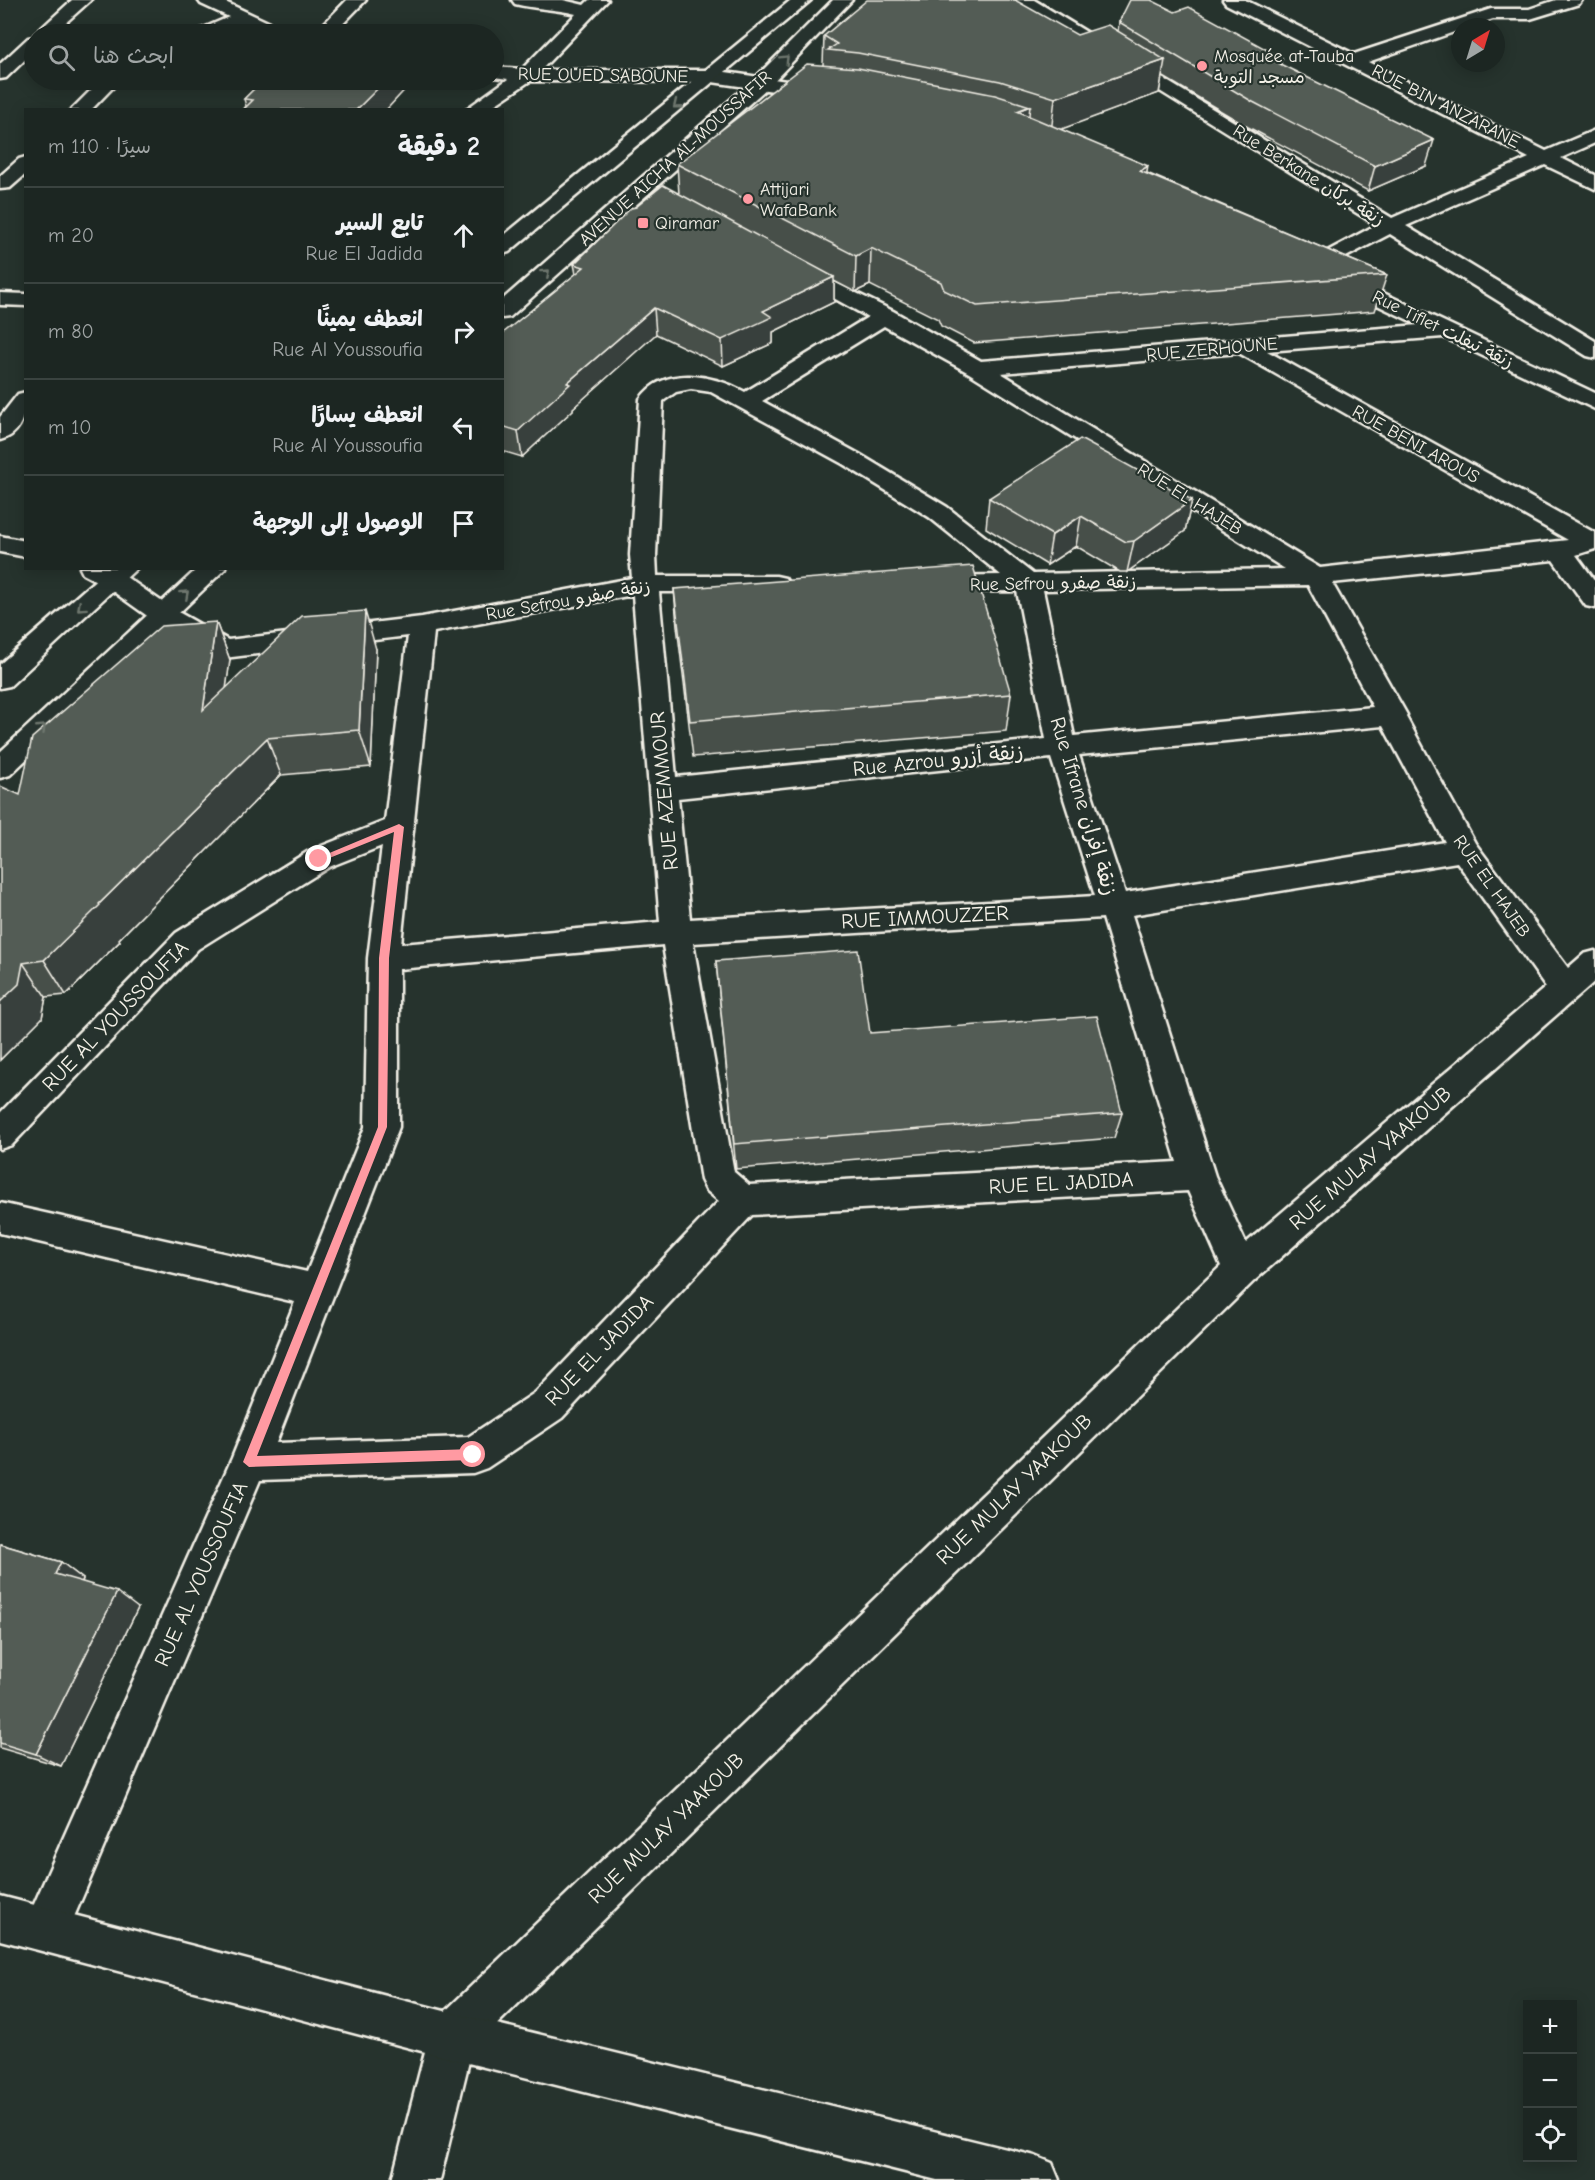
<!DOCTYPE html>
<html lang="ar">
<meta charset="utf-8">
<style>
body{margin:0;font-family:"Comic Neue","Playpen Sans Arabic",sans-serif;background:#252e2a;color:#f1f3f6;direction:rtl}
.controls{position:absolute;right:18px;bottom:18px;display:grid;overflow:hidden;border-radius:0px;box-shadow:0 3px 15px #0003}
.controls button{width:54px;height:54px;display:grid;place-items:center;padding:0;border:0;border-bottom:2px solid #3a4340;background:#1c2622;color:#f1f3f6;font:30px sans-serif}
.compass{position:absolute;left:1451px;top:18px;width:54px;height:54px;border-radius:50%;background:#1c2622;box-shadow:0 3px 15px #0003;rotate:38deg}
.stop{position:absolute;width:18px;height:18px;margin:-14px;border:4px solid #ff9aa2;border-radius:50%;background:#fff}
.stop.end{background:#ff9aa2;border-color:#fff;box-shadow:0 2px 6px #0008}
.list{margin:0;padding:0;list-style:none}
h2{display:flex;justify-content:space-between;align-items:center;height:78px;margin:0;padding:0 24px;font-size:26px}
h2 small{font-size:20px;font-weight:400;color:#a0a5a5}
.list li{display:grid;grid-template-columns:39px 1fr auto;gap:18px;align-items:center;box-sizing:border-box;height:96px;padding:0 24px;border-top:2px solid #3a4340}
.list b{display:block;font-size:22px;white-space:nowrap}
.list p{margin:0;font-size:20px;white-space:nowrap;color:#a0a5a5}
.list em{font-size:20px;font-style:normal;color:#a0a5a5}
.icon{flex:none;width:33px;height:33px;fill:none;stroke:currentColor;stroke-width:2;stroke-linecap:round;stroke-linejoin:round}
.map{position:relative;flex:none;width:1595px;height:2180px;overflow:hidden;direction:ltr}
.search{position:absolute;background:#1c2622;box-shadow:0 3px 15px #0003;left:24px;top:24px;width:480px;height:66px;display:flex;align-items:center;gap:15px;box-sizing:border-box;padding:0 21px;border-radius:33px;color:#a0a5a5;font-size:22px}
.panel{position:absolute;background:#1c2622;box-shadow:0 3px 15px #0003;left:24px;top:108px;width:480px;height:462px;border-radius:0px;direction:rtl}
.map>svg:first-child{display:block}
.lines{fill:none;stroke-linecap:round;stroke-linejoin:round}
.street-casing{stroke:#f4f1e8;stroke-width:5}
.secondary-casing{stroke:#f4f1e8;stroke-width:5}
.street{fill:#26332d;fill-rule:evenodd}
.secondary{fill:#26332d;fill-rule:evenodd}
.wall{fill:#474f49;stroke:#f4f1e8;stroke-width:1.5}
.shaded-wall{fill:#39403c;stroke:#f4f1e8;stroke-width:1.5}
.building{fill:#525c55;stroke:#f4f1e8;stroke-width:1.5}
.oneway{stroke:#6e766e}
.route{fill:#ff9aa2}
.poi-dot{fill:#ff9aa2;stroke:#26332d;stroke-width:2}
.labels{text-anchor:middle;stroke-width:4.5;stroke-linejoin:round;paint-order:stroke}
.far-poi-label{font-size:18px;fill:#f4f1e8;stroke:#26332d;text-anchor:start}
.far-street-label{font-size:18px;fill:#f4f1e8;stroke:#26332d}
.street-label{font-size:21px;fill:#f4f1e8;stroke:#26332d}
</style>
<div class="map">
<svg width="1595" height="2180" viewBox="0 0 1595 2180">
<rect width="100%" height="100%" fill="#26332d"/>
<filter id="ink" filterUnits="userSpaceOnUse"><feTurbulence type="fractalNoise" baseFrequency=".0167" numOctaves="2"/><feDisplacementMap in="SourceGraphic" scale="12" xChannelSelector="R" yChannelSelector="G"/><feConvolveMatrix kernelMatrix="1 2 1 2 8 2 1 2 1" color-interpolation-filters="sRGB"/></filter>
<g filter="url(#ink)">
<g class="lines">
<defs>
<g id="street">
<path d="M 72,0 L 91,0 L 53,34 L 34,35 Z"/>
<path d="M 198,0 L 221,0 L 285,30 L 288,34 L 266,34 L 243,24 L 219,34 L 196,34 L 199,30 L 229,17 L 201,4 Z"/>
<path d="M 347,0 L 366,0 L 333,34 L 314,34 Z"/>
<path d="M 512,0 L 563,0 L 584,5 L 589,0 L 608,0 L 541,70 L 712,70 L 820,86 L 827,88 L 829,92 L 827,96 L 820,98 L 712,82 L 530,81 L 487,110 L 465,110 L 508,79 L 494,77 L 494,67 L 522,69 L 576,14 C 556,9 535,9 515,4 Z"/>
<path d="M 1013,0 L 1034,0 L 1392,218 L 1529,158 L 1226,4 L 1223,0 L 1245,0 L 1354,54 L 1491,9 L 1529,9 L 1556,0 L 1582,0 L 1579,4 L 1530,19 L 1493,19 L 1470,27 L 1460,27 L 1460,30 L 1368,62 L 1546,151 L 1595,130 L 1595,143 L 1561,158 L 1595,175 L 1595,189 L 1545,165 L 1406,226 L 1595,341 L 1595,358 L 1587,356 L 1390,234 L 1321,270 L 1314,272 L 1307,270 L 1303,266 L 1307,262 L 1376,225 Z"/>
<path d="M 34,37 L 34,51 L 6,78 L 0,79 L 0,64 L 28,38 Z"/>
<path d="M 101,80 L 120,80 L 91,110 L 71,110 Z"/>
<path d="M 26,157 L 26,174 L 10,188 L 0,189 L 0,176 L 19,159 Z"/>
<path d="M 795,263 L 893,311 L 981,361 L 1419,325 L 1331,283 L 1328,278 L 1331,273 L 1339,272 L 1595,393 L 1595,409 L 1443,337 L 1267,351 L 1595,533 L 1595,549 L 1576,555 L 1595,581 L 1595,608 L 1586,606 L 1553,560 L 1332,583 L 1407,715 L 1406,717 L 1475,843 L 1568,968 L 1584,954 L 1595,951 L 1595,981 L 1254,1281 L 472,2049 L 440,2180 L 392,2180 L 429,2036 L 436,2020 L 1221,1266 L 1188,1191 L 752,1215 L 562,1418 L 487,1468 L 473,1473 L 260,1480 L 62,1945 L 46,1952 L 30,1945 L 23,1929 L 232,1458 L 295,1302 L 0,1233 L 0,1203 L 307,1272 L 365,1127 L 368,958 L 382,846 L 329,867 L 198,949 L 12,1145 L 0,1149 L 0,1113 L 176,933 L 309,851 L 385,821 L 408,636 L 224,658 L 215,655 L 153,620 L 104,585 L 83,574 L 80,568 L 113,568 L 171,608 L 228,640 L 422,617 L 632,578 L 630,555 L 640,399 C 664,364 714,375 745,392 L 868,317 L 788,273 L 784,269 L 788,265 ZM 884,326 L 969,373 L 1285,569 L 1033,574 L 947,507 L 859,454 L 762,401 ZM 1239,353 L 1568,540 L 1320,568 L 1001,373 ZM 691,389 L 711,392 L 843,464 L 929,517 L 1001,575 L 936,576 L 927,578 L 923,584 L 927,590 L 936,592 L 1017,591 L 1046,739 L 676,777 L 659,592 L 776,592 L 785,590 L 789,584 L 785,578 L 776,576 L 657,576 L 656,555 L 663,401 L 676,392 ZM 1308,585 L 1373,707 L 1074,736 L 1043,590 ZM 633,595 L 660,922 L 401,944 L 434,632 ZM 1383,726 L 1445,842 L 1125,893 L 1079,755 ZM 1051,758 L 1095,896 L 690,919 L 678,798 ZM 1457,862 L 1546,987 L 1246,1243 L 1215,1176 L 1132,915 ZM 1103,918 L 1177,1162 L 749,1185 L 734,1172 L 693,943 ZM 663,945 L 701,1180 L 706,1190 L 719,1201 L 536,1392 L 468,1437 L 276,1443 L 399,1127 L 399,969 Z"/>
<path d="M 0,293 L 26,294 L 26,306 L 0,305 Z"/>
<path d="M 26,392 C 26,412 22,435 0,440 L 0,417 L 18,394 Z"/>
<path d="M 0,536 L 26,541 L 26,557 L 0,552 Z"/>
</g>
<g id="secondary">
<path d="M 791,0 L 811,0 L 509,252 L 502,254 L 502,237 Z"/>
<path d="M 833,0 L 852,0 L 767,88 L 510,317 L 502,318 L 502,300 L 753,80 Z"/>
<path d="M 109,568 L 137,568 L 10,686 L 0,688 L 0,664 Z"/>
<path d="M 198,568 L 226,568 L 10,775 L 0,778 L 0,752 Z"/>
<path d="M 0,1896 L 452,2013 L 1035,2156 L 1052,2163 L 1059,2180 L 937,2180 L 452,2059 L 0,1940 Z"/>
</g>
</defs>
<use href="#street" class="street-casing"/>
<use href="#secondary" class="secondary-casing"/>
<use href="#street" class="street"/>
<use href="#secondary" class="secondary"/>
</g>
<g class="wall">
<path d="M 1175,12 L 1282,58 L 1280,64 L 1426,166 L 1368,191 L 1248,127 L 1162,76 L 1159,93 L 1060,129 L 1147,173 L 1387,275 L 1375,311 L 974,343 L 941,326 L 938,319 L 870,285 L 855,292 L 834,281 L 834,302 L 773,332 L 773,343 L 723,366 L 656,334 L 573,408 L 573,410 L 522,457 L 502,451 L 502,334 L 576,274 L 574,264 L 636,207 L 679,194 L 677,164 L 823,65 L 824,36 L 1077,35 L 1118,31 L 1119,22 Z"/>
<path d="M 263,80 L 408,80 L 409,85 L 386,110 L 243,110 L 246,106 L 244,99 Z"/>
<path d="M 989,498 L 1192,500 L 1185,531 L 1127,572 L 1120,572 L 1076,546 L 1047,565 L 986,528 Z"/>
<path d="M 674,589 L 1011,694 L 1006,731 L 693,757 L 677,626 Z"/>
<path d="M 216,622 L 230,660 L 226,687 L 376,649 L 371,767 L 281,775 L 119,939 L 120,941 L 66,995 L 46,997 L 42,1018 L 0,1060 L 20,795 Z"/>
<path d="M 716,961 L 870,1033 L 1122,1113 L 1114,1138 L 736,1169 Z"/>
<path d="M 0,1544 L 61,1562 L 83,1579 L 82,1582 L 138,1608 L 61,1766 L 0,1748 Z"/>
</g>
<g class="shaded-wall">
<path d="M 1282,58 L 1276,83 L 1274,61 Z"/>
<path d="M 1165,60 L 1159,93 L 1051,133 L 1055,98 Z"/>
<path d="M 386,80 L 408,80 L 409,85 L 386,110 L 356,110 Z"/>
<path d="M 1030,106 L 1026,142 L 1017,111 Z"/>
<path d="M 1434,140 L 1426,166 L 1368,191 L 1375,166 Z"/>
<path d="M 1148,166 L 1142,201 L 1140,171 Z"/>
<path d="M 871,248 L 870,285 L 855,292 L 856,256 Z"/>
<path d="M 834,277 L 834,302 L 773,332 L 773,343 L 723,366 L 722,340 L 763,311 Z"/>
<path d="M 654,308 L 656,334 L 573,408 L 573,410 L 522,457 L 518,431 L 567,383 Z"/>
<path d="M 1192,500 L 1185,531 L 1127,572 L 1134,541 Z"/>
<path d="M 1081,516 L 1076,546 L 1047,565 L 1052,535 Z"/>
<path d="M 365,611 L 376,649 L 371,767 L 359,730 Z"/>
<path d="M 216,622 L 230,660 L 218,747 L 203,710 Z"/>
<path d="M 267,738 L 281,775 L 119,939 L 120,941 L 66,995 L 44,960 L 99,904 Z"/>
<path d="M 23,963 L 46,997 L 42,1018 L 0,1060 L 0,1002 Z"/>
<path d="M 61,1562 L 83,1579 L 77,1591 L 55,1574 Z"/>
<path d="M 117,1592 L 138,1608 L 61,1766 L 36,1754 Z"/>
</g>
<g class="building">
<path d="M 867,0 L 1015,0 L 1077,35 L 1108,25 L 1165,60 L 1055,98 L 1000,81 L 858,53 L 828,50 L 837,44 L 824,36 Z"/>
<path d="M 1130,0 L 1151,0 L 1175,12 L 1189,7 L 1282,58 L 1274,61 L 1434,140 L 1375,166 L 1253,102 L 1119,22 Z"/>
<path d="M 807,64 L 858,68 L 995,95 L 1030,106 L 1017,111 L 1148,166 L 1140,171 L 1387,275 L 977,306 L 944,290 L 941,282 L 871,248 L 856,256 L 677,164 Z"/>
<path d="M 263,80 L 386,80 L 356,110 L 243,110 L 253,100 L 244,99 Z"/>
<path d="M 663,185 L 834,277 L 763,311 L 772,317 L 722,340 L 654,308 L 567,383 L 570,384 L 518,431 L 502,426 L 502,334 L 584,267 L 574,264 L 631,208 L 636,207 Z"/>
<path d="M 1080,439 L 1192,500 L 1134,541 L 1126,542 L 1081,516 L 1052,535 L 989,498 Z"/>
<path d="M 973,566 L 1011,694 L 690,721 L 674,589 Z"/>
<path d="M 365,611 L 359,730 L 267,738 L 99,904 L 100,905 L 44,960 L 23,963 L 19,984 L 0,1002 L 0,786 L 20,795 L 32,738 L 161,626 L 216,622 L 203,710 L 302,616 Z"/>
<path d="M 858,950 L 870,1033 L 1097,1016 L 1122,1113 L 734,1144 L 716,961 Z"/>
<path d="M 0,1544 L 61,1562 L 55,1574 L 117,1592 L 36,1754 L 0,1743 Z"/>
</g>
<defs><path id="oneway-chevron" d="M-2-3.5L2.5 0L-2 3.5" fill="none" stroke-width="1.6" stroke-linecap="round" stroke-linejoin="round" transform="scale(1.5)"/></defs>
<g class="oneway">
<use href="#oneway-chevron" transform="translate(785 59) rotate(-45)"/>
<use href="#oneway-chevron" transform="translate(677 105) rotate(141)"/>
<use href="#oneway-chevron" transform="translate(546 273) rotate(-42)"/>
<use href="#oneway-chevron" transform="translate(185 594) rotate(-42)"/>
<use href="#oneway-chevron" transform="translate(81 607) rotate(138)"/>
<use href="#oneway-chevron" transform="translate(42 728) rotate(-44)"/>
</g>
</g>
<path class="route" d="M 399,824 L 404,827 L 389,958 L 387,1127 L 257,1456 L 473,1449 L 479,1455 L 473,1460 L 249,1467 L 243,1462 L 378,1127 L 379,958 L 394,832 L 322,861 L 319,862 L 315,859 Z"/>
<g class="poi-dot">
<circle cx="1202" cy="66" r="6"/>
<circle cx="748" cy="199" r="6"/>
<rect x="637" y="217" width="12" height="12" rx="3"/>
</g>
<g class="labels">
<g class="far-poi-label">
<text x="1214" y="62">Mosquée at-Tauba<tspan x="1214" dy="21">مسجد التوبة</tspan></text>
<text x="760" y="195">Attijari<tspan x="760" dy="21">WafaBank</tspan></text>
<text x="655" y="229">Qiramar</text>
</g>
<g class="far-street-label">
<text transform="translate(603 75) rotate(1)" y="6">RUE OUED SABOUNE</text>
<text transform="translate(1446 106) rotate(27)" y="6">RUE BIN ANZARANE</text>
<text transform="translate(675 158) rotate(-42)" y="6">AVENUE AICHA AL-MOUSSAFIR</text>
<text transform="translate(1309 175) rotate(32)" y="6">Rue Berkane زنقة بركان</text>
<text transform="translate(1443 329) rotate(26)" y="6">Rue Tiflet زنقة تيفلت</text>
<text transform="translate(1212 349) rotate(-5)" y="6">RUE ZERHOUNE</text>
<text transform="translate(1416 444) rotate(29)" y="6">RUE BENI AROUS</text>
<text transform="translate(1190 499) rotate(32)" y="6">RUE EL HAJEB</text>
<text transform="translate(1053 583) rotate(-1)" y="6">Rue Sefrou زنقة صفرو</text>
<text transform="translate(568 600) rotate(-10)" y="6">Rue Sefrou زنقة صفرو</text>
<text transform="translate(1492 886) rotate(55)" y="6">RUE EL HAJEB</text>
</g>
<g class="street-label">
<text transform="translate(938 760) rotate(-6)" y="7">Rue Azrou زنقة أزرو</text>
<text transform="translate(664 791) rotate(-95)" y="7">RUE AZEMMOUR</text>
<text transform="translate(1084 806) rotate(73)" y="7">Rue Ifrane زنقة إفران</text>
<text transform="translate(925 917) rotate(-3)" y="7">RUE IMMOUZZER</text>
<text transform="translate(115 1016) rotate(-46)" y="7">RUE AL YOUSSOUFIA</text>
<text transform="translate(1370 1158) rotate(-41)" y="7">RUE MULAY YAAKOUB</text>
<text transform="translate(1061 1183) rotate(-3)" y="7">RUE EL JADIDA</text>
<text transform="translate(599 1350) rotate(-46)" y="7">RUE EL JADIDA</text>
<text transform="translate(1014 1489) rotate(-44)" y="7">RUE MULAY YAAKOUB</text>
<text transform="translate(201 1574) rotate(-66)" y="7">RUE AL YOUSSOUFIA</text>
<text transform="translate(666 1828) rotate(-44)" y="7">RUE MULAY YAAKOUB</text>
</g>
</g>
</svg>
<div class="controls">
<button>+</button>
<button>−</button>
<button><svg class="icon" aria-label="locate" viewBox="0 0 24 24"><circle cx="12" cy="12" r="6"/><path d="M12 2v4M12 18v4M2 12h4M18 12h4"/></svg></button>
</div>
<svg class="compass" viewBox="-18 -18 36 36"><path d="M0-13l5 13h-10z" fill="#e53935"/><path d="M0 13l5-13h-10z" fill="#a0a5a5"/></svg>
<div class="stop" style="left:473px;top:1455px"></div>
<div class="stop end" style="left:319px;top:859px"></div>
<div class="search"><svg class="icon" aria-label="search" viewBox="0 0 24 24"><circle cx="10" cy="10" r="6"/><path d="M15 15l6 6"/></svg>ابحث هنا</div>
<section class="panel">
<h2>2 دقيقة<small>سيرًا · 110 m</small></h2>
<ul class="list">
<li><svg class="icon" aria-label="ahead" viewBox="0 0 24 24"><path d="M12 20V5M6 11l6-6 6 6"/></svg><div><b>تابع السير</b><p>Rue El Jadida</p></div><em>20 m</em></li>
<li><svg class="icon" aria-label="right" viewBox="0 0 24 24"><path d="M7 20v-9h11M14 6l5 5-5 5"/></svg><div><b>انعطف يمينًا</b><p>Rue Al Youssoufia</p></div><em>80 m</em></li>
<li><svg class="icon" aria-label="left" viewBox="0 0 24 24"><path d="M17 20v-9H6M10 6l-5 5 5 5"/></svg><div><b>انعطف يسارًا</b><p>Rue Al Youssoufia</p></div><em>10 m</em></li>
<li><svg class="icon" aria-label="arrive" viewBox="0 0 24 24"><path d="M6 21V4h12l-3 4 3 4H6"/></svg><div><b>الوصول إلى الوجهة</b></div></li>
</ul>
</section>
</div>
